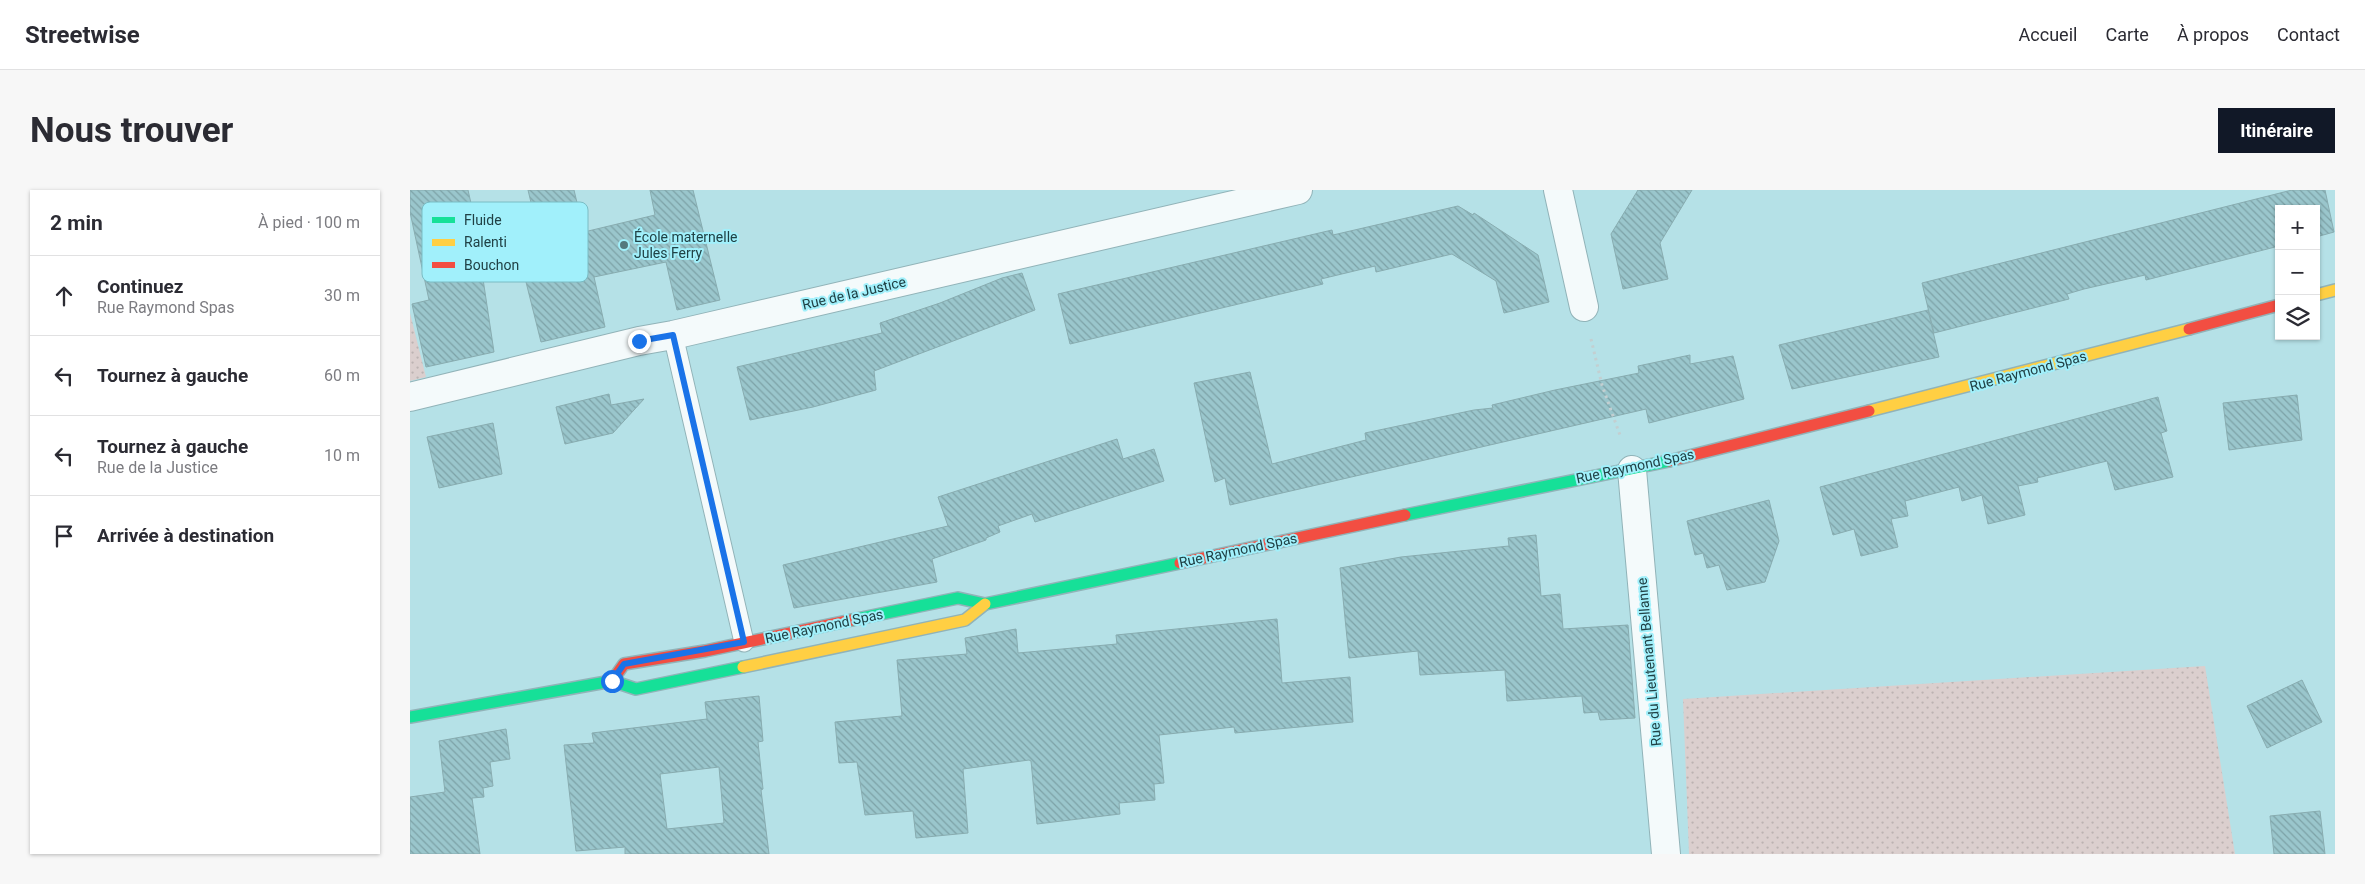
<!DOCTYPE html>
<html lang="fr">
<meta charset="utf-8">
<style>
body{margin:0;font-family:Roboto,sans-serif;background:#f7f7f7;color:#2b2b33}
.controls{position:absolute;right:15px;top:15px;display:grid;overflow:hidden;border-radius:0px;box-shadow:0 1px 4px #0004}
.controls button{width:45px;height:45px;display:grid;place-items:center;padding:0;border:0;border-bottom:1px solid #e1e1e2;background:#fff;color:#2b2b33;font:25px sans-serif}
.stop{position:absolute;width:15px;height:15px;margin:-11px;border:4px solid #1a73e8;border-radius:50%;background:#fff}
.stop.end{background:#1a73e8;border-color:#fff;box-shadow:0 1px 5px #0008}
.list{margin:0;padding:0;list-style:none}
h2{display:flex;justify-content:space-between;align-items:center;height:65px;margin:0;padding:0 20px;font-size:21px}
h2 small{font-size:16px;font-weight:400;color:#7c7c81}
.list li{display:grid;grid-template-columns:32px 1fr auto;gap:15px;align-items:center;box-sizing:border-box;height:80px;padding:0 20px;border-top:1px solid #e1e1e2}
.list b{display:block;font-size:19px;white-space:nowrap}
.list p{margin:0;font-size:16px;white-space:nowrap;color:#7c7c81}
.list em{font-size:16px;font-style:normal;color:#7c7c81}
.icon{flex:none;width:28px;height:28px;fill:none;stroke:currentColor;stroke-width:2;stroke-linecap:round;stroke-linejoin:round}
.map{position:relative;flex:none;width:1925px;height:664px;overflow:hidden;border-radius:0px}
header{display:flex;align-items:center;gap:30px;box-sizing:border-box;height:70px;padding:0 25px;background:#fff;border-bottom:1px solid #e1e1e2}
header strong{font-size:24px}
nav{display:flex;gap:28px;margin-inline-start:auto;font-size:18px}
.intro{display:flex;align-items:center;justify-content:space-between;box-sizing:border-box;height:120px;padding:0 30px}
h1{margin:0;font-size:35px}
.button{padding:12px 22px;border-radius:0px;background:#111827;color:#fff;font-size:18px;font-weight:700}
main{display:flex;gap:30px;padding:0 30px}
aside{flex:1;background:#fff;border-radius:0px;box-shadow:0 1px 4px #0004}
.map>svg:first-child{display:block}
.grass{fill:url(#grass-dots)}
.building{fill:url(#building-back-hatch);stroke:#88acb0;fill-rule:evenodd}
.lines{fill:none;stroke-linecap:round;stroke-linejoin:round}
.lane-casing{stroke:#91b3b8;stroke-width:21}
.street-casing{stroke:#91b3b8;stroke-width:30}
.fast-casing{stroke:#91b3b8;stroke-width:14}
.slow-casing{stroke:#91b3b8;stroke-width:14}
.jam-casing{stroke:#91b3b8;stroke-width:14}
.path{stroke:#c3cfd1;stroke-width:3;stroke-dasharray:2.5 4;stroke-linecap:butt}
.lane{stroke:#f4fafb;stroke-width:19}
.street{stroke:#f4fafb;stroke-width:28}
.fast{stroke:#16e098;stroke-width:11}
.slow{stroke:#ffcf43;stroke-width:11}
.jam{stroke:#f24e42;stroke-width:11}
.route{stroke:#1a73e8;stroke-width:6}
.poi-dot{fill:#54797e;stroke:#a1f0fb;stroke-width:2}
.labels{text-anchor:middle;stroke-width:4;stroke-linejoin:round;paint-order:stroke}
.poi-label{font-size:14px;fill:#204145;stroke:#a1f0fb;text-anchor:start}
.street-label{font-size:14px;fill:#204145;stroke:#a1f0fb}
.key{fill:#a1f0fb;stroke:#7abcc4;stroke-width:1}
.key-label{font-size:14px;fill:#204145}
</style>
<header>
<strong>Streetwise</strong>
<nav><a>Accueil</a><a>Carte</a><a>À propos</a><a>Contact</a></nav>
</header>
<div class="intro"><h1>Nous trouver</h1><a class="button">Itinéraire</a></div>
<main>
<aside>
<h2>2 min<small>À pied · 100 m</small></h2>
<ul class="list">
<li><svg class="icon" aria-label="ahead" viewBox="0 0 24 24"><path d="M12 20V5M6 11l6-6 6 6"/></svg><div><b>Continuez</b><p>Rue Raymond Spas</p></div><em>30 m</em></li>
<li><svg class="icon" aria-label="left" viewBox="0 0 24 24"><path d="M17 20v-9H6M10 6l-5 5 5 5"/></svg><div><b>Tournez à gauche</b></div><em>60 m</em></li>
<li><svg class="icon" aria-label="left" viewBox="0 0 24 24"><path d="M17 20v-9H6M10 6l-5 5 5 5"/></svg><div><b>Tournez à gauche</b><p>Rue de la Justice</p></div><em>10 m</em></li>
<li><svg class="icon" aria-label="arrive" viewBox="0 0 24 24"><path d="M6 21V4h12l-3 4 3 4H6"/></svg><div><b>Arrivée à destination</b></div></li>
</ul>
</aside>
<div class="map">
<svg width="1925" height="664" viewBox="0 0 1925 664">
<defs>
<pattern id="grass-dots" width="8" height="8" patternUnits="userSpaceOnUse" patternTransform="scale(1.25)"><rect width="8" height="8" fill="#dbcfce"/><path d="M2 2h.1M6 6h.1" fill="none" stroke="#bcb3b2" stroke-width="1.8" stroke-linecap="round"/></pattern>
<pattern id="building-back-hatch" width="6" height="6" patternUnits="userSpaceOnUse" patternTransform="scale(1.25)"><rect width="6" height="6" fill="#9ac6cc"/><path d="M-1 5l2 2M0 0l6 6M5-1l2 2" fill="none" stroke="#7da2a7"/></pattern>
</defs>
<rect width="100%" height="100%" fill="#b5e1e7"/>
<g class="grass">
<path d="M 0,123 L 16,187 L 0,191 Z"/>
<path d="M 1795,476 L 1825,664 L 1279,664 L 1273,509 Z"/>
</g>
<g class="building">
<path d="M 0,0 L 58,0 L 69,49 L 67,49 L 84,162 L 16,177 L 2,114 L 19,110 L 0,22 Z"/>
<path d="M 118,0 L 164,0 L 174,42 L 245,25 L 240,0 L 283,0 L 310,110 L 267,120 L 256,72 L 184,87 L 195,137 L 131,152 L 115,88 L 138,83 Z"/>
<path d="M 1228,0 L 1282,0 L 1250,53 L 1258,89 L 1213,99 L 1201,44 Z"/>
<path d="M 1882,0 L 1915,0 L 1924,42 L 1906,47 L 1906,19 L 1869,19 L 1869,56 L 1736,90 L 1735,85 L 1674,99 L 1657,104 L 1659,109 L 1524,143 L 1512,93 Z"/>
<path d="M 1048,16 L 1063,25 L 1064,23 L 1128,65 L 1139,112 L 1094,123 L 1086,91 L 1042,64 L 966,82 L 965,76 L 911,89 L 913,94 L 660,154 L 648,104 L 922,40 L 923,45 Z"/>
<path d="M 612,83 L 625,120 L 464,181 L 466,200 L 403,217 L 340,230 L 327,177 L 472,143 L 470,133 L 530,113 L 592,88 Z"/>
<path d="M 1518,120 L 1529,167 L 1382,199 L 1369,155 Z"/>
<path d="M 1280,165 L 1280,174 L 1323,166 L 1334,209 L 1239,233 L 1236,219 L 820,315 L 815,288 L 805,292 L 784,193 L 840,182 L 862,274 L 956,250 L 955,243 L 1064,220 L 1083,218 L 1082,215 L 1145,200 L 1229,183 L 1228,176 Z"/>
<path d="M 199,204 L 201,215 L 234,209 L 203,243 L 155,254 L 146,217 Z"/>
<path d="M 1887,205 L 1892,250 L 1819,260 L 1813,213 Z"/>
<path d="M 1748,207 L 1757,241 L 1751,243 L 1763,287 L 1705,300 L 1697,271 L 1627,288 L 1628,292 L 1608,296 L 1615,325 L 1578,334 L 1572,305 L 1552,311 L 1549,297 L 1495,311 L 1498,326 L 1481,329 L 1488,357 L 1451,366 L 1444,339 L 1423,345 L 1410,297 Z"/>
<path d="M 83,233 L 92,284 L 29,298 L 17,247 Z"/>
<path d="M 707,249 L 713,269 L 744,259 L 754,291 L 625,332 L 622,324 L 588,336 L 590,342 L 576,348 L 576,350 L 522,369 L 527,392 L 384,418 L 373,375 L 538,336 L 528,307 Z"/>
<path d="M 1359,310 L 1369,351 L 1355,392 L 1317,400 L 1309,375 L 1297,378 L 1293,363 L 1285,365 L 1277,331 Z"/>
<path d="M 1126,345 L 1131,406 L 1150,404 L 1153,439 L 1218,435 L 1225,528 L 1190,530 L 1188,522 L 1174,523 L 1172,506 L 1097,511 L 1095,480 L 1010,485 L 1008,461 L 939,468 L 930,378 L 991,367 L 1099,356 L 1098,348 Z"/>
<path d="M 867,429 L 872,493 L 940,487 L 943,532 L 825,543 L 824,537 L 749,545 L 754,593 L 744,594 L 745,610 L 709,613 L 710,624 L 627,634 L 621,571 L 619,570 L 553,579 L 558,643 L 506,648 L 503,621 L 455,625 L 447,572 L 429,573 L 425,532 L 492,526 L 487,470 L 557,464 L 555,448 L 606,439 L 608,463 L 707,454 L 706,445 Z"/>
<path d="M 1892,490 L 1912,532 L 1857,558 L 1837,516 Z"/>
<path d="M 349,506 L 353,551 L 348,552 L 353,599 L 351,600 L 359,664 L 215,664 L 215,657 L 166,661 L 154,555 L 184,553 L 182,543 L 297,529 L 295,512 ZM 309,577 L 314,633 L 257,639 L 250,584 Z"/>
<path d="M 96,539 L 100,569 L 80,572 L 83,596 L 73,598 L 74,607 L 62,608 L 70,664 L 0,664 L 0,607 L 35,602 L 29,551 Z"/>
<path d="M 1910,621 L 1915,664 L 1864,664 L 1860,626 Z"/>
</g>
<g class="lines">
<defs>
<path id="lane" d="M 263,145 L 334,452"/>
<g id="street">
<path d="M 1148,0 L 1174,117"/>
<path d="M 0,207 L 229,151 L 263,145 L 888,0"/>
<path d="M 1222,280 L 1256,664"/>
</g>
<g id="fast">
<path d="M 995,325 L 1259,271"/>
<path d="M 442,430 L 548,408 L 575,414 L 770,373"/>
<path d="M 0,527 L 202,491 L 226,499 L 333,477"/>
</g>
<g id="slow">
<path d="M 1906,105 L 1925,100"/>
<path d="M 1459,221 L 1779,139"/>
<path d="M 333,477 L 555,430 L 575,414"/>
</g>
<g id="jam">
<path d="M 1779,139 L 1869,115"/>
<path d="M 1259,271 L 1459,221"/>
<path d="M 770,373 L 995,325"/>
<path d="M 202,491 L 214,474 L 295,461 L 442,430"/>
</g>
</defs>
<use href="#lane" class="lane-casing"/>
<use href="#street" class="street-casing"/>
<use href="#fast" class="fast-casing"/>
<use href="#slow" class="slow-casing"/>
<use href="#jam" class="jam-casing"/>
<path class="path" d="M 1181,149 L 1192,195 L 1211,248"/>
<use href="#lane" class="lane"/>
<use href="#street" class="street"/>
<use href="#fast" class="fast"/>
<use href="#slow" class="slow"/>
<use href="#jam" class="jam"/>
</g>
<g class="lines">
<path class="route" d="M 202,491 L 214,474 L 334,452 L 263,145 L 229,151"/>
</g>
<circle class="poi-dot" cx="214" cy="55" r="5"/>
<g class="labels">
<g class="poi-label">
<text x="224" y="52">École maternelle<tspan x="224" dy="16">Jules Ferry</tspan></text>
</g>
<g class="street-label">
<text transform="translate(444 103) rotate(-13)" y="5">Rue de la Justice</text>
<text transform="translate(1618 181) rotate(-15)" y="5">Rue Raymond Spas</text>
<text transform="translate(1225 276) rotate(-12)" y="5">Rue Raymond Spas</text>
<text transform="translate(828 360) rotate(-12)" y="5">Rue Raymond Spas</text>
<text transform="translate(414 436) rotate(-12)" y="5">Rue Raymond Spas</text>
<text transform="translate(1239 472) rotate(-95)" y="5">Rue du Lieutenant Bellanne</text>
</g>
</g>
<rect x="12" y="12" width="166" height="80" rx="8" class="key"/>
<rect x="22" y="27" width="23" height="6" fill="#16e098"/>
<rect x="22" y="49" width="23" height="7" fill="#ffcf43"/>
<rect x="22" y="72" width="23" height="6" fill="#f24e42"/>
<g class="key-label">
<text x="54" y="35">Fluide</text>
<text x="54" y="57">Ralenti</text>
<text x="54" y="80">Bouchon</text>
</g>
</svg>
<div class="controls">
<button>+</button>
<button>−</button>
<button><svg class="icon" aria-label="layers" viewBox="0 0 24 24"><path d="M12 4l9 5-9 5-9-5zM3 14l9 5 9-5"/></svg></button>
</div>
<div class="stop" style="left:202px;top:491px"></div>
<div class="stop end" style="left:229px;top:151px"></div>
</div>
</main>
